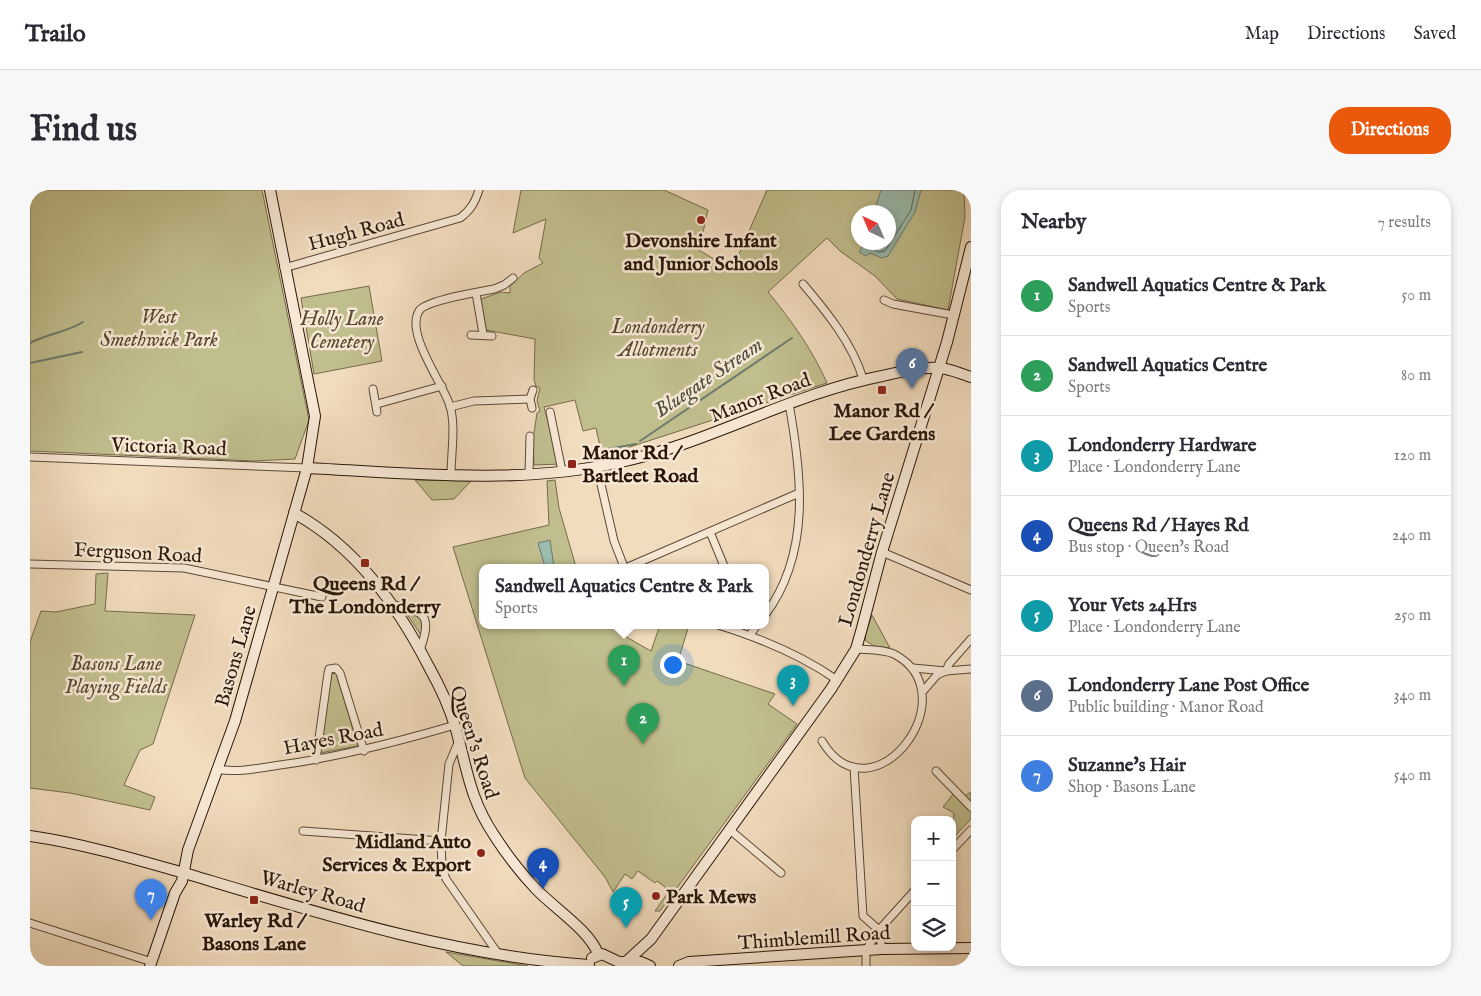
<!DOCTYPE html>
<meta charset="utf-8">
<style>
body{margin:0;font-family:"IM FELL English",serif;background:#f7f7f7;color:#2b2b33}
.controls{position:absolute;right:15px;bottom:15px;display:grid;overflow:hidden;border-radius:10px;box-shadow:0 2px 8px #0003}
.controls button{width:45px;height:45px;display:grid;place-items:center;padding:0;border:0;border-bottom:1px solid #e1e1e2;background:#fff;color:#2b2b33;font:25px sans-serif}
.compass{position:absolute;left:821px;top:15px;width:45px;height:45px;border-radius:50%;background:#fff;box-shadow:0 2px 8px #0003;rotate:316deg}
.you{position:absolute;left:642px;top:474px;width:18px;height:18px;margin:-12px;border:4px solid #fff;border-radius:50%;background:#1a73e8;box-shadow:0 0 0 8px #1a73e833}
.badge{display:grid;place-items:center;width:32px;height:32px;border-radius:50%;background:#ea580c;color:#fff;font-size:16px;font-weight:700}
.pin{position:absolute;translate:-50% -41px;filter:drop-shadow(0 1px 2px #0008)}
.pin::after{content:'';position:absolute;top:26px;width:18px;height:15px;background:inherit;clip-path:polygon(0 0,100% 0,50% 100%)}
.popup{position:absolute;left:449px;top:374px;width:290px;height:65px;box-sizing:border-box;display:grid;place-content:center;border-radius:10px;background:#fff;filter:drop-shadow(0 1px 4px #0005);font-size:16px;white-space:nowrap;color:#7c7c81}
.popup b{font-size:19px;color:#2b2b33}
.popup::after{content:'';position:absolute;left:50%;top:100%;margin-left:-10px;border:10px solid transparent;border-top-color:#fff}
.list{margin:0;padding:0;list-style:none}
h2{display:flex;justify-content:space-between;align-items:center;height:65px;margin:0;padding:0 20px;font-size:21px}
h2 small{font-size:16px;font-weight:400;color:#7c7c81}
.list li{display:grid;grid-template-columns:32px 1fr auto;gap:15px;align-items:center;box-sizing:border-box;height:80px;padding:0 20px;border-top:1px solid #e1e1e2}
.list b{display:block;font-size:19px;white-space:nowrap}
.list p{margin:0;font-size:16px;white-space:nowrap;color:#7c7c81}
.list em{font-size:16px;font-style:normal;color:#7c7c81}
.icon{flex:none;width:28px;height:28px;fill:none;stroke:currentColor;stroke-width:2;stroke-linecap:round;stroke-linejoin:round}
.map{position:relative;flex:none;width:941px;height:776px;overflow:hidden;border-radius:20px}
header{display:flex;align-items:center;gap:30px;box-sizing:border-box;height:70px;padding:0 25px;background:#fff;border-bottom:1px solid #e1e1e2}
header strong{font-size:24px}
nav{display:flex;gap:28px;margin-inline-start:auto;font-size:18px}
.intro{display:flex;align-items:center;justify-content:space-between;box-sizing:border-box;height:120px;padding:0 30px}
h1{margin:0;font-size:35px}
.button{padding:12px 22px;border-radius:20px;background:#ea580c;color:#fff;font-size:18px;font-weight:700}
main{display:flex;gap:30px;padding:0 30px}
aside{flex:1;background:#fff;border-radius:20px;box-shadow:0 2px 8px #0003}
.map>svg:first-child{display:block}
.green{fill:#c1be8d;stroke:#756a4b;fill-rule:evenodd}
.water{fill:#9bbcae;stroke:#6d7a6c}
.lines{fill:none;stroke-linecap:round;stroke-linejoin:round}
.shore{stroke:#62695c;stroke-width:1}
.stream{stroke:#6d7a6c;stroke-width:2}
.street-casing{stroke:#5b4836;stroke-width:9}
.secondary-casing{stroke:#291609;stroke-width:12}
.street{stroke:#f7e8d5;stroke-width:7}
.secondary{stroke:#f7e8d5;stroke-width:10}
.poi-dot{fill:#8f2418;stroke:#f7e8d5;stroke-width:2}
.labels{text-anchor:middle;stroke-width:5;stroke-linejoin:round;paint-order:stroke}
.street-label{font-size:20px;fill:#291609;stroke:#f7e8d5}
.poi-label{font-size:20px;font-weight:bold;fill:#291609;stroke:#f7e8d5}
.park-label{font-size:20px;font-style:italic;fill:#574831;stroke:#f7e8d5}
.water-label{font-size:21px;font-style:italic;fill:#515043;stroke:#f7e8d5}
</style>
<header>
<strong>Trailo</strong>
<nav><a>Map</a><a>Directions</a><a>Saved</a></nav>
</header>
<div class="intro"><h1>Find us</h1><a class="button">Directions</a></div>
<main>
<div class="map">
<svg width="941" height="776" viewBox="0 0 941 776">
<rect width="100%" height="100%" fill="#f2dcbe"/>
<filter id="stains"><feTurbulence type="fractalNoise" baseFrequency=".004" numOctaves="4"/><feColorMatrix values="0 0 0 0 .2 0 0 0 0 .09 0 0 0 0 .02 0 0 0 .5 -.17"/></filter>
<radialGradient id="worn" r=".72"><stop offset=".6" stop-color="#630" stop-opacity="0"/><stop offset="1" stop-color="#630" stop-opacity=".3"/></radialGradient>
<g class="green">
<path d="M 0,0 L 232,0 L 279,230 L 265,269 L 224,271 L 0,261 Z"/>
<path d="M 491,0 L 634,0 L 678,20 L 669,60 L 702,80 L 737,0 L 934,0 L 935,27 L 918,120 L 867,109 L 845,86 L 810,61 L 797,48 L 738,102 C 761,130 782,159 797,193 L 572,266 L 566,238 L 553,241 L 545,210 L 514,217 L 530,274 L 504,275 L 503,249 L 507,223 L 510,221 L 507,211 L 510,198 L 506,196 L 504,190 L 505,149 L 456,140 L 451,109 L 471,102 L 480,103 L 480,96 L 494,83 L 513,73 L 509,68 L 516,29 L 483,43 ZM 828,22 L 858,22 L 858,52 L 828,52 Z"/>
<path d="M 339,96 L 352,171 L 284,184 L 271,108 Z"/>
<path d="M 385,290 L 441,291 L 424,309 L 402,310 Z"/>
<path d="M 525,290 L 529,318 L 546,377 L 453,377 L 453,435 L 584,435 L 598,448 L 621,461 L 630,435 L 659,435 L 648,471 L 745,504 L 738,514 L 767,534 L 630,721 L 625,721 L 637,704 L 635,697 L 627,691 L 625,693 L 608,681 L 602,689 L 595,684 L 583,702 L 575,687 L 495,588 L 423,357 L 519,335 L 517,291 Z"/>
<path d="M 78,383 L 75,421 L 165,425 L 123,554 L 110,560 L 94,595 L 125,607 L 120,620 L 40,603 L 0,598 L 0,452 L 11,421 L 26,422 L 65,414 L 66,384 Z"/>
<path d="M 376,423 L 389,427 L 393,433 L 391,445 Z"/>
<path d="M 842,425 L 860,458 L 844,456 L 836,451 L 835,445 Z"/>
<path d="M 306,483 L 328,556 L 290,563 L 301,484 Z"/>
<path d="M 941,602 L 941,629 L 922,649 L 924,623 L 913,617 L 924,603 L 930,609 Z"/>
<path d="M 416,762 L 498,776 L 433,776 Z"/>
</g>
<g class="water">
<path d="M 851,0 L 891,0 L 885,22 L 858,66 L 852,68 L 840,63 L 836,66 L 829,62 L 835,53 L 858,52 L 858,22 L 844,22 Z"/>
<path d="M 520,350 L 524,377 L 515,377 L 508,353 Z"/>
</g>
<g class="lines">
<path class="shore" d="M 839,52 L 840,57 L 848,62 L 855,61 L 881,20 L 885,0"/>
<g class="stream">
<path d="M 0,153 C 17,144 37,142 53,132"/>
<path d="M 0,173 L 52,162"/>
<path d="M 610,251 L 762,148"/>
<path d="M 572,260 L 606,254"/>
</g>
<defs>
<g id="street">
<path d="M 254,78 L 430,28 C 441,20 445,12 449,0"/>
<path d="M 773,94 C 796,121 823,154 833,189"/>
<path d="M 446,103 L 453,144"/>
<path d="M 854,110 L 863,114 L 923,125"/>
<path d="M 441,145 L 462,146"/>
<path d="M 343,199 L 347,222"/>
<path d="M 347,214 L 412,196"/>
<path d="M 420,217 L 444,211 L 500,209"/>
<path d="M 502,218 L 500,209 L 503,200"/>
<path d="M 520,222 L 532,281"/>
<path d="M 0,267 L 277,278"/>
<path d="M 567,277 L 584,351 L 594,377"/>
<path d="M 499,283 L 500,246"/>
<path d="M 421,285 C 421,264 426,236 420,216 C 413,193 375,144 389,121 C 395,110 450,102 464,99 L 474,95 L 483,88"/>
<path d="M 680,342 L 694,376"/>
<path d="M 852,362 L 941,400"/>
<path d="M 0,374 L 154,378 L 292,407"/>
<path d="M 598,377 L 769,303"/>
<path d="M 364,415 C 398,420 401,429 390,460"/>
<path d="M 735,425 C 781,364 772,285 759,214"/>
<path d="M 688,435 C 730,448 770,464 807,490"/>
<path d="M 720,445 L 727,435"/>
<path d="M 883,478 L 916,481 L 941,479"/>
<path d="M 916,481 L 919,474 L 941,449"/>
<path d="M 894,500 L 907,485 L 916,481"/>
<path d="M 792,551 C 842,634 941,505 864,464 C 852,459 838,460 826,459"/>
<path d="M 428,553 L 419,574 L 411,651 L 412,677 L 416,689 L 469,765"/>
<path d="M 286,570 L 298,483 L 299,479 L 306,478 L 310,483 L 334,561"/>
<path d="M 824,577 L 833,726 L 849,740 L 852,759"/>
<path d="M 186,579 C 208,583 229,578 250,575 C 310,567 367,552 425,535"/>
<path d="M 906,581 L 941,617"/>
<path d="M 700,640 L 751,683"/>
<path d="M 273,641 L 411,651"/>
<path d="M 922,660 L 941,640"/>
<path d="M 0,733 L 122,772"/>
<path d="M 836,776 L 836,760 L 849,740 L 885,700"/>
</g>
<g id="secondary">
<path d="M 277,278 C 378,283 486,295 586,273 C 678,254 760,204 852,186 C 870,182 889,177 908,178 C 919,178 931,184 941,187"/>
<path d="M 264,323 C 326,357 367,415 399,477 C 409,495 419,516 425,536 C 437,577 439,608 464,645 C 476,664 491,683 506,699 C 524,718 560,741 568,764"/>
<path d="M 0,646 C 55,654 108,670 161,685 C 291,724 424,766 559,775"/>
<path d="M 562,768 L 572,764 L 589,772 L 611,772 L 620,776"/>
<path d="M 596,772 L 621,749 L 801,499 L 826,459 L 832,438 L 852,362 L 917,152 L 941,57"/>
<path d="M 120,776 L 145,703 L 152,691 L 158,660 L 205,531 L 277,278 L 285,226 L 240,0"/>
<path d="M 649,776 L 659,772 L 852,759 L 941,758"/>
</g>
</defs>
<use href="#street" class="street-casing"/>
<use href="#secondary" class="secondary-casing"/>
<use href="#street" class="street"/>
<use href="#secondary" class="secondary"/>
</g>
<g class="poi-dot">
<circle cx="671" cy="30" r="5"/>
<rect x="847" y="195" width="10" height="10" rx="2.5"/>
<rect x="537" y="269" width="10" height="10" rx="2.5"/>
<rect x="330" y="368" width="10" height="10" rx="2.5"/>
<circle cx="451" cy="663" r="5"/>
<circle cx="626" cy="706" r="5"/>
<rect x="219" y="705" width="10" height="10" rx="2.5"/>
</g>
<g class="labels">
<g class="street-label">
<text transform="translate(326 41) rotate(-15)" y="7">Hugh Road</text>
<text transform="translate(730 207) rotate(-21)" y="7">Manor Road</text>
<text transform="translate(139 256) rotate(2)" y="7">Victoria Road</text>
<text transform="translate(836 359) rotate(-74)" y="7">Londonderry Lane</text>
<text transform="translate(108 362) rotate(3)" y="7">Ferguson Road</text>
<text transform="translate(205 466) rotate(-74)" y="7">Basons Lane</text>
<text transform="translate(303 548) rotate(-11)" y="7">Hayes Road</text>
<text transform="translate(445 552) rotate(72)" y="7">Queen's Road</text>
<text transform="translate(283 701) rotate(16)" y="7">Warley Road</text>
<text transform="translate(784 747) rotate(-4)" y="7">Thimblemill Road</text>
</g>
<g class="poi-label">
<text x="671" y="57">Devonshire Infant<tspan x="671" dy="23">and Junior Schools</tspan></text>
<text x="852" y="227">Manor Rd /<tspan x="852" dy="23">Lee Gardens</tspan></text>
<text x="552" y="269" text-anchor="start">Manor Rd /<tspan x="552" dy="23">Bartleet Road</tspan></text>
<text x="335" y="400">Queens Rd /<tspan x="335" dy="23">The Londonderry</tspan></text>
<text x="441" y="658" text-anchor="end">Midland Auto<tspan x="441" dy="23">Services &amp; Export</tspan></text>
<text x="636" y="713" text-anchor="start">Park Mews</text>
<text x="224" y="737">Warley Rd /<tspan x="224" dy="23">Basons Lane</tspan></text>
</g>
<g class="park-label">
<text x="129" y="133">West<tspan x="129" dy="23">Smethwick Park</tspan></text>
<text x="312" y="135">Holly Lane<tspan x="312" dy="23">Cemetery</tspan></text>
<text x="628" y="143">Londonderry<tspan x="628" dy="23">Allotments</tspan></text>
<text x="86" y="480">Basons Lane<tspan x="86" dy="23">Playing Fields</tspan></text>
</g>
<g class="water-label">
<text transform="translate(678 187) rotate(-34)" y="7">Bluegate Stream</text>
</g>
</g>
<rect width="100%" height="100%" filter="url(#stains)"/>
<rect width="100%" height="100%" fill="url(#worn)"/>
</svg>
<div class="controls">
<button>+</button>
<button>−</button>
<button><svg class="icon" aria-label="layers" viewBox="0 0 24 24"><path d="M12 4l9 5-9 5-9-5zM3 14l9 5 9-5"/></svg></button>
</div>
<svg class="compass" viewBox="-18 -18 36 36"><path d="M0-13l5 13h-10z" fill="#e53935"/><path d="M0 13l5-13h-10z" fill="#7c7c81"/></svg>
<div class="you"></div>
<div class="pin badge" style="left:594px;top:496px;background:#2e9e5b">1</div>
<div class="popup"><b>Sandwell Aquatics Centre &amp; Park</b>Sports</div>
<div class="pin badge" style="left:613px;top:554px;background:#2e9e5b">2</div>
<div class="pin badge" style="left:763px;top:516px;background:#0f9aa8">3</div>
<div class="pin badge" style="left:513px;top:699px;background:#1a4fb4">4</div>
<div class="pin badge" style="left:596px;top:738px;background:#0f9aa8">5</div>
<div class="pin badge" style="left:882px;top:199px;background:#5c6f8a">6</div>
<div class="pin badge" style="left:121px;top:730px;background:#3f7fe0">7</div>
</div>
<aside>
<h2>Nearby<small>7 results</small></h2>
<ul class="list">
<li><span class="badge" style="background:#2e9e5b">1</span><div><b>Sandwell Aquatics Centre &amp; Park</b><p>Sports</p></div><em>50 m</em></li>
<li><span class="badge" style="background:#2e9e5b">2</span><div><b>Sandwell Aquatics Centre</b><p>Sports</p></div><em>80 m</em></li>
<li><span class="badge" style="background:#0f9aa8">3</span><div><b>Londonderry Hardware</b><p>Place · Londonderry Lane</p></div><em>120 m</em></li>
<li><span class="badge" style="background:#1a4fb4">4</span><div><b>Queens Rd / Hayes Rd</b><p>Bus stop · Queen's Road</p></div><em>240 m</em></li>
<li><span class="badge" style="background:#0f9aa8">5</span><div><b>Your Vets 24Hrs</b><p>Place · Londonderry Lane</p></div><em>250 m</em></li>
<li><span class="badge" style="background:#5c6f8a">6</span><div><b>Londonderry Lane Post Office</b><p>Public building · Manor Road</p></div><em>340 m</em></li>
<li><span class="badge" style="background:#3f7fe0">7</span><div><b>Suzanne's Hair</b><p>Shop · Basons Lane</p></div><em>540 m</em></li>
</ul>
</aside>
</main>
